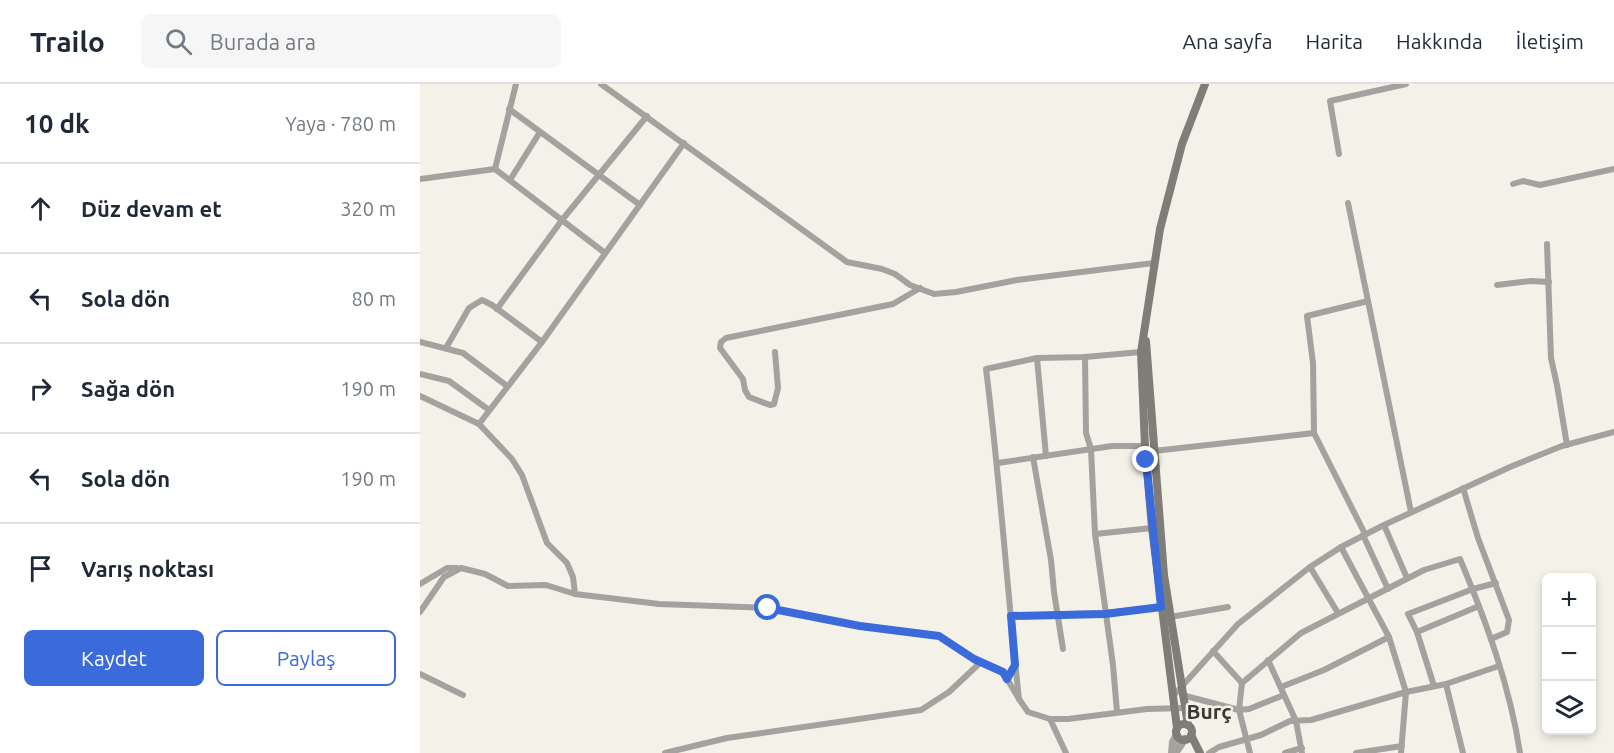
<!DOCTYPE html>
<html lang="tr">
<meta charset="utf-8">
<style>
body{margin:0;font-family:Ubuntu,sans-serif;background:#f6f6f7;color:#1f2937}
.controls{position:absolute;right:18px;bottom:18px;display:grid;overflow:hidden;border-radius:9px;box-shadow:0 3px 9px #0003}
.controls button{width:54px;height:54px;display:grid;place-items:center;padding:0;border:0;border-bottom:2px solid #e0e1e3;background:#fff;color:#1f2937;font:30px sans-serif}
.stop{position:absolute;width:18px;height:18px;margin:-14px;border:4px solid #3b6adb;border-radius:50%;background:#fff}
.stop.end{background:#3b6adb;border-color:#fff;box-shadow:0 2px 6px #0008}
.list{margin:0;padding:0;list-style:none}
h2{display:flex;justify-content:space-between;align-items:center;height:78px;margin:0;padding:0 24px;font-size:26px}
h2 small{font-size:20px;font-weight:400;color:#747a83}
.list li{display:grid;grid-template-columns:39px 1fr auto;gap:18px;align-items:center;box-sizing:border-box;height:90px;padding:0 24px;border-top:2px solid #e0e1e3}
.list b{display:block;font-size:22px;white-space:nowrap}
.list em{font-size:20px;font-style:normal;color:#747a83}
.actions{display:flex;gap:12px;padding:18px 24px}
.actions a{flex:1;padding:14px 0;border:2px solid #3b6adb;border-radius:9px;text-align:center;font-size:21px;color:#3b6adb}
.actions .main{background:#3b6adb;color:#fff}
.icon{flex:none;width:33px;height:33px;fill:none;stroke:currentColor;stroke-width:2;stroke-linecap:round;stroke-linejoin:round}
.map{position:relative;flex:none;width:1194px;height:669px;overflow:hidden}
header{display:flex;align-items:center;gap:36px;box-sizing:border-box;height:84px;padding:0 30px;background:#fff;border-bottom:2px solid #e0e1e3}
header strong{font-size:28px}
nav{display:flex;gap:33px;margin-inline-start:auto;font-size:21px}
.search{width:420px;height:54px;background:#f6f6f7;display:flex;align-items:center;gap:15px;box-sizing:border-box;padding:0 21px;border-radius:9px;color:#747a83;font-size:22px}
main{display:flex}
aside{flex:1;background:#fff}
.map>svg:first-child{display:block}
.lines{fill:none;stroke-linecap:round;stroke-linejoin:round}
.minor{stroke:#a4a29f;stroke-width:6}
.tertiary{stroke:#a4a29f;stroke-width:8}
.secondary{stroke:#807c77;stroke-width:8}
.route{stroke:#3b6adb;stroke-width:8}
.labels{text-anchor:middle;stroke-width:5;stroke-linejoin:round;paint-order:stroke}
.quarter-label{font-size:21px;font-weight:bold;fill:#3c3932;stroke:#f4f1e8}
</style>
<header>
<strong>Trailo</strong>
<div class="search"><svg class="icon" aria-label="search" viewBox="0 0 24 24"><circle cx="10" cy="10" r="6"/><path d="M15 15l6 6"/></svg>Burada ara</div>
<nav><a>Ana sayfa</a><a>Harita</a><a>Hakkında</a><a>İletişim</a></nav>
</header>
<main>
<aside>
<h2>10 dk<small>Yaya · 780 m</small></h2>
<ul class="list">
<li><svg class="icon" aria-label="ahead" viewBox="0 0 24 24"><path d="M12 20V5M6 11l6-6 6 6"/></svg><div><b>Düz devam et</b></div><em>320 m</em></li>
<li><svg class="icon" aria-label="left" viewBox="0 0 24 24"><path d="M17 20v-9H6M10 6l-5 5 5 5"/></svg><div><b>Sola dön</b></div><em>80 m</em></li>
<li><svg class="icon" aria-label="right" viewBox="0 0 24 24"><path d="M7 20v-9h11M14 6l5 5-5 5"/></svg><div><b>Sağa dön</b></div><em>190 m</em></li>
<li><svg class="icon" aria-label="left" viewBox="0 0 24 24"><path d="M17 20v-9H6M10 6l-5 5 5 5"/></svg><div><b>Sola dön</b></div><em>190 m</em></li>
<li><svg class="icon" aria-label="arrive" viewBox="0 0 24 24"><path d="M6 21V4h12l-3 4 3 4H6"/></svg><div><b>Varış noktası</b></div></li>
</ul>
<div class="actions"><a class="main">Kaydet</a><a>Paylaş</a></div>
</aside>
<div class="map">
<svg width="1194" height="669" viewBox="0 0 1194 669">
<rect width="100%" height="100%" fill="#f4f1e8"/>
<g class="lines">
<g class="minor">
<path d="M 181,0 L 427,178 L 462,185 L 475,190 L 490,201 L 514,210 L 536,208 L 597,196 L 734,179"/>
<path d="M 89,25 L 220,121"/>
<path d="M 919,70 L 910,17 L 986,0"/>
<path d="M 75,85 L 96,0"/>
<path d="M 0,95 L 75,85 L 185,169"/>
<path d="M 90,96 L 120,48"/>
<path d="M 1093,100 L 1103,97 L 1120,101 L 1194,85"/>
<path d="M 1127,160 L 1131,274 L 1137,301 L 1147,361"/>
<path d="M 1077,201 L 1111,197 L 1129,198"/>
<path d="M 948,217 L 991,428"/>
<path d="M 77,225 L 142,136 L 227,32"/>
<path d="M 0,258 L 43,269 L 87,302"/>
<path d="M 26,264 L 49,224 L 62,216 L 72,221 L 122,258"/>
<path d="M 355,268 L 358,304 L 354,320 L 350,321 L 329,313 L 325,306 L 323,295 L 300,264 L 301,258 L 306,254 L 473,220 L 500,204"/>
<path d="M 665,273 L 666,349 L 671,365 L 675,450 L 693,581 L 697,628"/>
<path d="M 617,274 L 665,273 L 721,268"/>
<path d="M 0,290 L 29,297 L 69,326"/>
<path d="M 0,312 L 59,340 L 92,375 L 102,391 L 127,459 L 147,479 L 153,493 L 155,510 L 239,520 L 348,524 L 440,542 L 519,552 L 554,575 L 583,588 L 599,615"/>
<path d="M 59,340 L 122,258 L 264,59"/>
<path d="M 894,349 L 945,450"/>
<path d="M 734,367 L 894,349 L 893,279 L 887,232 L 948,217 L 928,119"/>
<path d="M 626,372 L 617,274 L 566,285 C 580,395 587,505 599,615 L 608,628 L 630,635 L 648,635 L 727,625 L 765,624"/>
<path d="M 613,373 L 631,476 L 634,508 L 643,565"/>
<path d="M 578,379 L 692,362 L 725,362"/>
<path d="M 1043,404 L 1058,454 L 1089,536 L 1087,548 L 1071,555"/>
<path d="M 964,441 L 987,494"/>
<path d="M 675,450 L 732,444"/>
<path d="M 943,451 L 968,505"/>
<path d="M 921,463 L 969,553 L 986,608 L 981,669"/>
<path d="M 890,483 L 918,529"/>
<path d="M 0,500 L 27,484 L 37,484"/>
<path d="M 0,528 L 24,493 L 41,484 L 65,490 L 88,502 L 126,501 L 155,510"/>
<path d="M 591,532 L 685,529 L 741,523"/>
<path d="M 750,533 L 808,523"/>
<path d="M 997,548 L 1059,522"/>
<path d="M 793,567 L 822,599 L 819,626 L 830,669"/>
<path d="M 848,576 L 876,637 L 882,669"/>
<path d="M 0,590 L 43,611"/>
<path d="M 822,599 L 881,549 L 1004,486 L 1040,475 C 1066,537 1090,602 1100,669"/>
<path d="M 1026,600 L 1043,669"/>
<path d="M 1014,602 L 997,548 L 988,530 L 1053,505 L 1076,499"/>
<path d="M 861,603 L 904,586 L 969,553"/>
<path d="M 754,611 L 818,540 L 890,483 L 921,463 L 964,441 L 1090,383 L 1142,362 L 1194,348"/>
<path d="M 762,611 L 819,626 L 829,625 L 864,611"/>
<path d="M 630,635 L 646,669"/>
<path d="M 245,669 L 307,654 L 501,626 L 529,608 L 561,578"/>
<path d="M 789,669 L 799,663 L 841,651 L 870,637 L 891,636 L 986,608 L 1026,600 L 1079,582"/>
<path d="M 865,669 L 882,664"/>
<path d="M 936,669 L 982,662"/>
</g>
<g class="tertiary">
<path d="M 752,669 L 753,658 L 757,651"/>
<path d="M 755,669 L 765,655"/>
</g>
<g class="secondary">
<path d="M 726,257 L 744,491 L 768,641"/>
<circle cx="764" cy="648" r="8"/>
<path d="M 757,644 L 732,444 L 725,362 L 721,268 L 740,145 L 762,60 L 785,0"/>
<path d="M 771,651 L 780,669"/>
</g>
</g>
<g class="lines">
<path class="route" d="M 348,524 L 440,542 L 519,552 L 554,575 L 583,588 L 587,595 L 595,581 L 591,532 L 685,530 L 741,523 L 726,376"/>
</g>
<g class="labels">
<g class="quarter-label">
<text x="789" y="635">Burç</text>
</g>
</g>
</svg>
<div class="controls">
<button>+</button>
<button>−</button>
<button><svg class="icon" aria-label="layers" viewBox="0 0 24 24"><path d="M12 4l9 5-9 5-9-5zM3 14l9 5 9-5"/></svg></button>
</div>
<div class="stop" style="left:348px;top:524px"></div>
<div class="stop end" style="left:726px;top:376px"></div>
</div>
</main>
